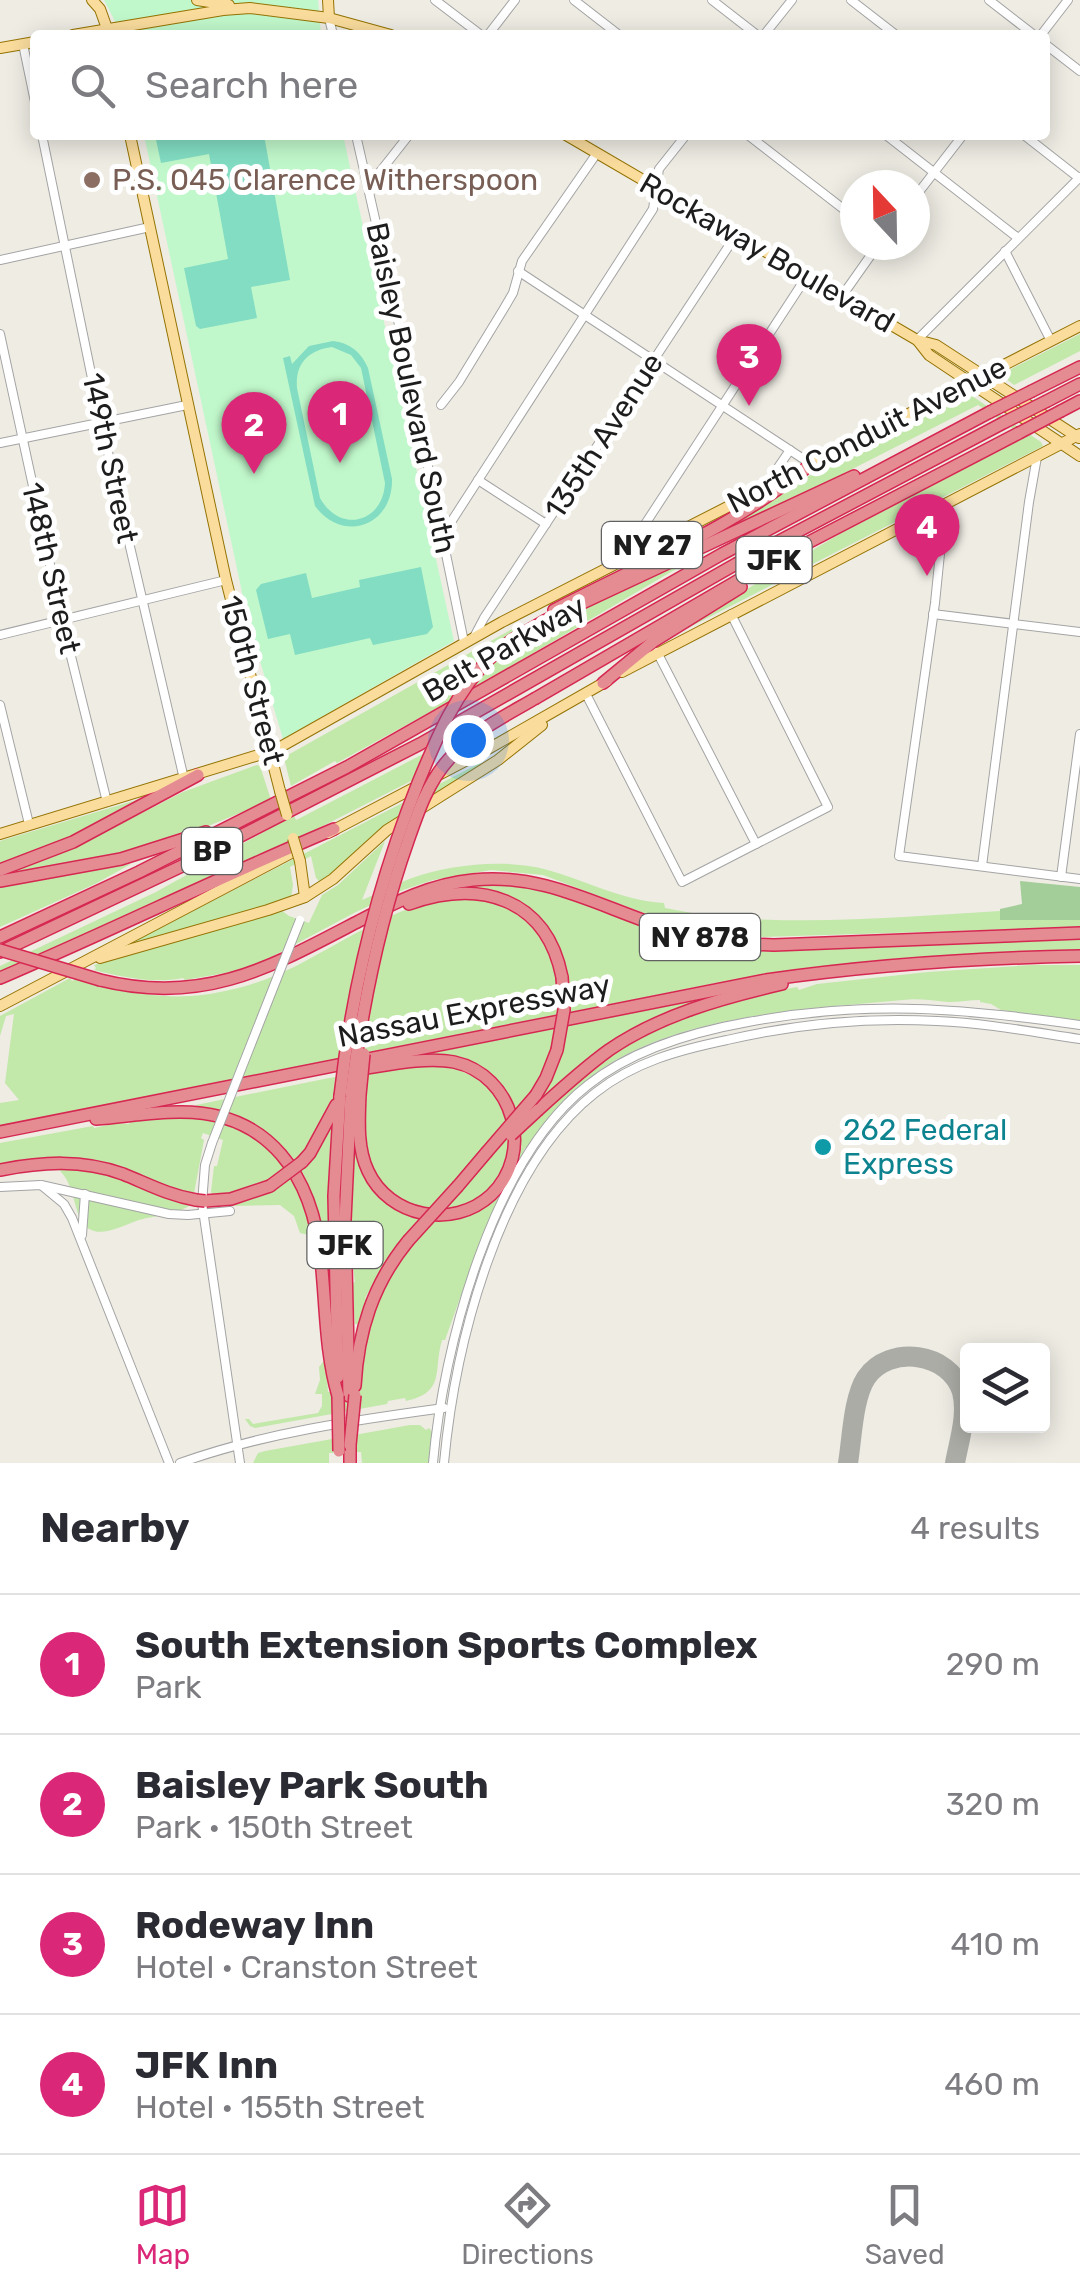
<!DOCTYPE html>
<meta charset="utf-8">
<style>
body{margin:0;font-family:Rubik,sans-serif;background:#f7f7f7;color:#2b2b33}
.controls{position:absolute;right:30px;bottom:30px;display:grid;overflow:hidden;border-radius:10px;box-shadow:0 5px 25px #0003}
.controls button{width:90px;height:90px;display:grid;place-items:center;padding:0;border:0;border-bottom:2px solid #e1e1e2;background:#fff;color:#2b2b33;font:50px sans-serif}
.compass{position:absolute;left:840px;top:170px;width:90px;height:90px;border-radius:50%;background:#fff;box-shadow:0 5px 25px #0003;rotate:338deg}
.you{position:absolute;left:468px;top:740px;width:35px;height:35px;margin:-25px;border:8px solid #fff;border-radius:50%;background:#1a73e8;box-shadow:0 0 0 15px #1a73e833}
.badge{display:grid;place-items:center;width:65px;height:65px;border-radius:50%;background:#db2777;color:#fff;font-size:32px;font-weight:700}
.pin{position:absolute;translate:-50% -82px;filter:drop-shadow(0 2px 5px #0008)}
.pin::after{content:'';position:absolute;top:52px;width:35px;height:30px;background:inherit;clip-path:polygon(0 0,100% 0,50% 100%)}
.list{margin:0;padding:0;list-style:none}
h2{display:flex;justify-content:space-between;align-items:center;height:130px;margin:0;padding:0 40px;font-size:42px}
h2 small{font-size:32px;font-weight:400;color:#7c7c81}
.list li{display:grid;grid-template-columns:65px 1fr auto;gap:30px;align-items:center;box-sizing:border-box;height:140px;padding:0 40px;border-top:2px solid #e1e1e2}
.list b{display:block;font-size:38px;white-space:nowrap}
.list p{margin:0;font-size:32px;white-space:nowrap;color:#7c7c81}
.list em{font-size:32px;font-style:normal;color:#7c7c81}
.icon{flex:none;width:55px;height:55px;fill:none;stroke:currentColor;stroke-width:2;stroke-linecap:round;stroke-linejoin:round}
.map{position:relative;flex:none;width:1080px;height:1463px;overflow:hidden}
.search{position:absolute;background:#fff;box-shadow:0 5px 25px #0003;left:30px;right:30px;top:30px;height:110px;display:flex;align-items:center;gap:25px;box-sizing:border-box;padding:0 35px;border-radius:10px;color:#7c7c81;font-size:38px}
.sheet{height:690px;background:#fff}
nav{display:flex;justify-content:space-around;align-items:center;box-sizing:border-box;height:140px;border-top:2px solid #e1e1e2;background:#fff;font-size:28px;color:#7c7c81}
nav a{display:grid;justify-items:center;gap:5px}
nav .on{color:#db2777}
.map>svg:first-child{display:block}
.grass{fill:#c2e8aa}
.forest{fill:#a3cd99}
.park{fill:#c1f8cb}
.pitch{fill:#82ddc3;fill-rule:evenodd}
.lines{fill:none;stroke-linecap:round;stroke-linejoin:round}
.taxiway{stroke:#acaca7;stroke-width:20}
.minor-casing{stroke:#a4a4a4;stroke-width:10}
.major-casing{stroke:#947303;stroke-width:12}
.highway-casing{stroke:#d62751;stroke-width:14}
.minor{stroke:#fff;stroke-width:8}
.major{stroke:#fadc9d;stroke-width:10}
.highway{stroke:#e58c93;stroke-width:11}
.minor-bridge-casing{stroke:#a4a4a4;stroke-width:10;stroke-linecap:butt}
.major-bridge-casing{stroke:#947303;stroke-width:12;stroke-linecap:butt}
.highway-bridge-casing{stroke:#d62751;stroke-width:14;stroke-linecap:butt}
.minor-bridge{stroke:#fff;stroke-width:8}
.major-bridge{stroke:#fadc9d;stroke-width:10}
.highway-bridge{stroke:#e58c93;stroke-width:11}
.education-dot{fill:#8d6e63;stroke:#fff;stroke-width:4}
.culture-dot{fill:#0f9aa8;stroke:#fff;stroke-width:4}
.labels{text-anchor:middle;stroke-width:10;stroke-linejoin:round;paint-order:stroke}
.shield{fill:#fff;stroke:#616161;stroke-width:2.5}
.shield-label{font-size:28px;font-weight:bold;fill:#1d1d1d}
.education-label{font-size:30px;fill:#785e54;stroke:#fff;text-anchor:start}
.street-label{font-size:30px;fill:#1d1d1d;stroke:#fff}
.culture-label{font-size:30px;fill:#0d838f;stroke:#fff;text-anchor:start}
</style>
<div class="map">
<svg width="1080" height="1463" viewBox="0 0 1080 1463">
<rect width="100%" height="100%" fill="#eeece3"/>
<g class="grass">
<path d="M 1080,334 L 1080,351 L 1014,385 L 1005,378 L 1005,372 Z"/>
<path d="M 964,393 L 966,396 L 969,394 L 1041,442 L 1043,446 L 688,628 L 687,625 L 843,532 L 1025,437 L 978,405 L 819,486 L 810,489 L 809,491 L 679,553 C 771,494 867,444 964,393 Z"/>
<path d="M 680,563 L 681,566 L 481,684 L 337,763 L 335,761 L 291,786 L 285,762 L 286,756 L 514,628 L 532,633 L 551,624 L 565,621 L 565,617 Z"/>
<path d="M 425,753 L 413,780 L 266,855 L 0,975 L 0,966 L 156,892 L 287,819 L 294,816 L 296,820 L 302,817 Z"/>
<path d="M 480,763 L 482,766 L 324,880 L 319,881 L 316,878 L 311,856 L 290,867 L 293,885 L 291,898 L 134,944 L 133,942 Z"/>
<path d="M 257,765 L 260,766 L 271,800 C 223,820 175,841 124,855 C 84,866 41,869 0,876 L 45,860 L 89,840 L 183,792 Z"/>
<path d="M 140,799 L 80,833 L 0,863 L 0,841 Z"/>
<path d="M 385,841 L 362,900 C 379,893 395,884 412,878 C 452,864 503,859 544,869 C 586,880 619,900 664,903 L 665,908 C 771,930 892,917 1000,911 L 1001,920 L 1080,920 L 1080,927 L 758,937 L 706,931 L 652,916 L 543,875 L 491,870 L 433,880 L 403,890 L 356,912 L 262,962 L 231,972 L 185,980 L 183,978 C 154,984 122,977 94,970 L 96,968 L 94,965 L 281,910 L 289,916 L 309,923 L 322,895 L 338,885 Z"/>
<path d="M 131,864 L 95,884 L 0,927 L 0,883 Z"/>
<path d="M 471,886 L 523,886 L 552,891 L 666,935 L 742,949 L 1080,938 L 1080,950 C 958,953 837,964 716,983 L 0,1127 L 0,1103 L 19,1100 L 5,1083 L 14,1014 L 6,1016 L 0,1036 L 0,1016 L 70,978 L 72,981 L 76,979 C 133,994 174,1004 234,989 C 256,984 278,975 298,965 C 361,933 462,859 528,920 C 547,937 556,963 568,985 C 561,946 543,907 502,893 C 492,890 481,889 471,886 Z"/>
<path d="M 1032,965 L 1080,965 L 1080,1021 L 1001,1010 L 991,1004 L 980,1002 L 980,1000 C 970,1000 960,1002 949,1002 C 934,1001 918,998 903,1000 C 806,1009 676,1014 593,1075 C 566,1095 544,1120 527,1149 L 525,1148 L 521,1158 L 517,1157 L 522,1146 L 519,1146 L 499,1083 L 431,1057 L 431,1053 L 722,995 L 646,1025 L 543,1100 L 540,1096 L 556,1070 L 562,1050 C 537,1079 534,1087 527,1125 C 560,1097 593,1066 630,1043 C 679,1014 741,997 797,987 L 799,990 L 817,984 L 928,972 Z"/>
<path d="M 420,1066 C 428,1066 436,1065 444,1066 C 451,1066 459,1070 465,1073 C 543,1101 512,1219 427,1209 C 417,1208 407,1203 398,1199 L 398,1196 C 362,1178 365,1130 365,1096 L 334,1097 L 329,1161 L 328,1266 C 317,1201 309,1149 242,1120 C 228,1114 212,1112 197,1108 L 196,1105 L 329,1078 Z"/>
<path d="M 190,1116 L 231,1125 L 274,1150 L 301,1185 L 314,1236 L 300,1233 L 294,1216 L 280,1205 L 226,1206 L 218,1203 L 211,1192 L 214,1166 L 217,1166 L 223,1140 L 203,1133 L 201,1138 L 204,1140 L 192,1204 C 177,1215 157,1215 139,1220 C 127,1224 106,1235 94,1231 C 60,1221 94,1142 0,1164 L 0,1143 L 93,1126 L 94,1128 L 117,1123 L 129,1124 L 130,1122 Z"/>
<path d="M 356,1139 L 364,1170 L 420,1217 L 494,1197 L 500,1199 L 469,1273 L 445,1340 L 442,1340 C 433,1371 446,1392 406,1401 L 405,1398 L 388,1401 L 387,1404 L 255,1428 L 250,1426 L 245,1419 L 249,1419 L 253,1424 L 318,1413 L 322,1406 L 322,1394 L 315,1394 L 320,1380 L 319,1367 L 323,1362 L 326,1362 L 328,1392 L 360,1389 C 364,1347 369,1302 395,1267 C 405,1254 416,1242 426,1229 L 406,1236 L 388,1259 L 365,1298 L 367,1300 L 359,1324 L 355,1324 L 352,1283 L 355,1282 C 348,1235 351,1186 356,1139 Z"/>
<path d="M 410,1425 L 420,1425 L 426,1430 L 429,1428 L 432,1432 L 431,1463 L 362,1463 L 361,1452 L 329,1453 L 329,1463 L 253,1463 L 258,1453 L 265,1451 Z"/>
</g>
<path class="forest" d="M 1020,881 L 1080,887 L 1080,920 L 1000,920 L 1000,909 L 1022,904 Z"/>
<g class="park">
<path d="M 104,0 L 318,0 L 321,35 L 122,35 Z"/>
<path d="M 144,135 L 343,135 L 454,641 L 283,739 L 248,620 Z"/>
</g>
<g class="pitch">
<path d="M 155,135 L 264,135 L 290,280 L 251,287 L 257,318 L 200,329 L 196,326 L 184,268 L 228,259 L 209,154 L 161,163 Z"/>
<path d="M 333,341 C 350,343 361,352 368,368 L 392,479 C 393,526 343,544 315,506 L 283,358 L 290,356 L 292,364 L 309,346 ZM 332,347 L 351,355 L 361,368 L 385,483 C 383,523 340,534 320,498 L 297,388 C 295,364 308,350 332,347 Z"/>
<path d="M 421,567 L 433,627 L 427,634 L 373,645 L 370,638 L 295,655 L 290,634 L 268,639 L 256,590 L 261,584 L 306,573 L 312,598 L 360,587 L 359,580 Z"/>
</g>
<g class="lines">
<path class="taxiway" d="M 848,1463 C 852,1439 853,1398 866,1378 C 889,1344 950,1352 962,1392 C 968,1414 959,1441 955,1463"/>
<defs>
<g id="minor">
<path d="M 435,0 L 481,35"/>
<path d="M 574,0 L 619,35"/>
<path d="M 712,0 L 757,35"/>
<path d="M 851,0 L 896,35"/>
<path d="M 989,0 L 1034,35"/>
<path d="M 329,18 L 333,35"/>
<path d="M 488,35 L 515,0"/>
<path d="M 764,35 L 792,0"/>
<path d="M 1041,35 L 1068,0"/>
<path d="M 23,44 L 35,102"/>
<path d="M 1045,44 L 1080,71"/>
<path d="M 42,135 L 101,422 L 184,779"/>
<path d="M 356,135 L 398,320 L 464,642"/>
<path d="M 748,135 L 855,218"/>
<path d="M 886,135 L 1018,238"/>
<path d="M 1024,135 L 1079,178"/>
<path d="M 367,182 L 379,173 L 409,135"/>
<path d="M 915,197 L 963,135"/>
<path d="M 1005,251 L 1051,341"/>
<path d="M 0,260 L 150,227"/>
<path d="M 518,271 L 811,464"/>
<path d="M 842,296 L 878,245"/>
<path d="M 0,334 L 62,620 L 107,802"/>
<path d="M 917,340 L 1080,177"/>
<path d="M 441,405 L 459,382 L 503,310 L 513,293 L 522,261 L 597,153"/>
<path d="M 0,443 L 187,405"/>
<path d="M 478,480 L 546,524"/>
<path d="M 764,488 L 790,450"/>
<path d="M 945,504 L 935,603 L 899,856 L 1080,879"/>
<path d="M 442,536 L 653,209 L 659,169 L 686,135"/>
<path d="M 621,561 L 807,276"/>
<path d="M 933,614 L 1080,632"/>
<path d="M 0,635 L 226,580"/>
<path d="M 474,637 L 484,618 L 736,235"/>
<path d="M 657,652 L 756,844"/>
<path d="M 586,694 L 682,882 L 828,807 L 731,614"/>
<path d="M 0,705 L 29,824"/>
<path d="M 982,866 L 1029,502 L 1037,457"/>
<path d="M 1061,877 L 1080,734"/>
<path d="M 212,1143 L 205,1165 L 202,1203 L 240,1463"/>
<path d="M 41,1185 L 64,1204 L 72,1218 L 169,1463"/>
<path d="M 0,1187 L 41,1185 L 169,1214 L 188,1215 L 230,1211"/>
<path d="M 82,1235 L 85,1194"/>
<path d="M 180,1463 C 264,1433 355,1420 444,1408"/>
<path d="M 433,1463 C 443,1347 492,1160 588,1085 C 633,1049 692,1032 748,1022 C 867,1000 962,1008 1080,1025"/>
<path d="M 444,1463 C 455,1346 498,1169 595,1093 C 634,1062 679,1050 727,1040 C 796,1024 866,1017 937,1021 C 985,1023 1033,1032 1080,1039"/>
</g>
<g id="major">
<path d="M 92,0 L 100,9 L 109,34"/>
<path d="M 197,0 L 229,5"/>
<path d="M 328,0 L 329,18"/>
<path d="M 73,35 L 223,10 L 250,8 L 329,18 L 391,35"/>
<path d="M 0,48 L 35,42"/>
<path d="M 130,135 L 226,580 L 280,791"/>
<path d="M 566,135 L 917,340 L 936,345 L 1079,438"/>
<path d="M 918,341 L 929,355 L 1080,456"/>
<path d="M 807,466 L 1080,326"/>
<path d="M 622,672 L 1080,434"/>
<path d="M 328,833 L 488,749 L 607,681"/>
<path d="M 0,834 L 275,750 L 502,622 L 792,474"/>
<path d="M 300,861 L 305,897"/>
<path d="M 100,958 L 268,910 L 305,897 L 333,879 L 387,830 L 498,760 L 542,725"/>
<path d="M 0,1006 L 295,851"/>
</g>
<g id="highway">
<path d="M 1032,391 L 1080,367"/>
<path d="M 1047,401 L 1080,384"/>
<path d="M 1061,411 L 1080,401"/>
<path d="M 554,610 C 638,566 738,525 811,464"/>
<path d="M 491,657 L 512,640 L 546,620 L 854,476"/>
<path d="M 603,683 L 654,641 L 741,587"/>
<path d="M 536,698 L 763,566 L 1019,433"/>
<path d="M 0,870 L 73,842 L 198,775"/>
<path d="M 0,881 L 121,859 L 206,832"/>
<path d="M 409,904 C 479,879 546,897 562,977"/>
<path d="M 0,937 L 139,872 L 347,767 L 722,554 L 990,412"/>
<path d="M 0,952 L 182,866 L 420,744 L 736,564 L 1005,422"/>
<path d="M 0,978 C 112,930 222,876 334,829"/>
<path d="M 100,980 C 204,1006 271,967 359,921 C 396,902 431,884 473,880 C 537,873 589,901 648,922 C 689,937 731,944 774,945 L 1080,933"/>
<path d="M 354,1070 C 383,1066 425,1056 454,1062 C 514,1075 535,1153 491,1195 C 453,1230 389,1217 368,1171 C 357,1148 359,1120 360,1095"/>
<path d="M 536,1095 L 546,1078 L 557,1050"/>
<path d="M 538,1110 C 561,1089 584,1068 609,1050 C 660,1015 722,998 782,984"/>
<path d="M 96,1119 C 123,1117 151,1112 179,1112 C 270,1111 313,1177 321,1260 C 326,1306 325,1351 338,1396"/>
<path d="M 0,1132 L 766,980 C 870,965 975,958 1080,956"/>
<path d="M 302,1162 L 310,1153 L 336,1105"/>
<path d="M 0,1170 C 42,1162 82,1159 123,1174 C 148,1184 168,1195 196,1200"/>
<path d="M 458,1186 L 486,1153"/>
<path d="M 205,1201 L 231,1199 L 270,1186"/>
<path d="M 338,1377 L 334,1196 L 340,1096"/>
<path d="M 355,1386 C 358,1331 373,1284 408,1241"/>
<path d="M 349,1396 L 345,1220 L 351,1094"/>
<path d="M 350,1445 L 350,1463"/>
</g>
</defs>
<use href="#minor" class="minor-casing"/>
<use href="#major" class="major-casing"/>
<use href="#highway" class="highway-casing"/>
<use href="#minor" class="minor"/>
<use href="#major" class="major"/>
<use href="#highway" class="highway"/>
<defs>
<path id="minor-bridge" d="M 212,1143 L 300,920"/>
<g id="major-bridge">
<path d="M 280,791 L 287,815"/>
<path d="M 293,838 L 300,861"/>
</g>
<g id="highway-bridge">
<path d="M 990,412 L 1032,391"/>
<path d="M 1005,422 L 1047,401"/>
<path d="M 1019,433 L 1061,411"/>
<path d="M 0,950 L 100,980"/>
<path d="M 557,1050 L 564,1010 L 562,977"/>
<path d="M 351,1094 C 362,1008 379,923 408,841 C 418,812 428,782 449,759 C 472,732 505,716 536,698"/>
<path d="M 360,1095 L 364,1054"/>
<path d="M 340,1096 C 352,988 378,883 418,783 C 437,737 456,691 491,657"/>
<path d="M 511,1135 L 538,1110"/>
<path d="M 486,1153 L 536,1095"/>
<path d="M 270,1186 L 302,1162"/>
<path d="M 196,1200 L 205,1201"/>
<path d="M 408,1241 L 458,1186"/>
<path d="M 338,1396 L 339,1451"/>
<path d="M 350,1445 L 355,1395"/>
</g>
</defs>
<use href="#minor-bridge" class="minor-bridge-casing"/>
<use href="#major-bridge" class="major-bridge-casing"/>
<use href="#highway-bridge" class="highway-bridge-casing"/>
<use href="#minor-bridge" class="minor-bridge"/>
<use href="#major-bridge" class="major-bridge"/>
<use href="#highway-bridge" class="highway-bridge"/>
</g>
<circle class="education-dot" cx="92" cy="180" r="10"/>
<circle class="culture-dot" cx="823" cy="1147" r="10"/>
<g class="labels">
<g class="shield">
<rect x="602" y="522" width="100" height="46" rx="8"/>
<rect x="736.5" y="537" width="75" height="46" rx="8"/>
<rect x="182" y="828" width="60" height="46" rx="8"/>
<rect x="640" y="914" width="120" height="46" rx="8"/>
<rect x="307.5" y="1222" width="75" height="46" rx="8"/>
</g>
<g class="shield-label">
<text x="652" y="555">NY 27</text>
<text x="774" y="570">JFK</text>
<text x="212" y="861">BP</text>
<text x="700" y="947">NY 878</text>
<text x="345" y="1255">JFK</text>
</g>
<g class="education-label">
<text x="112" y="190">P.S. 045 Clarence Witherspoon</text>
</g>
<g class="street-label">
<text transform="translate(767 253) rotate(30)" y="10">Rockaway Boulevard</text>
<text transform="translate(411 388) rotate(78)" y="10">Baisley Boulevard South</text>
<text transform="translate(867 435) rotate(-27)" y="10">North Conduit Avenue</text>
<text transform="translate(604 436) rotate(-57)" y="10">135th Avenue</text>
<text transform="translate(110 458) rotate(78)" y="10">149th Street</text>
<text transform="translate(51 568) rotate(77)" y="10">148th Street</text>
<text transform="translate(504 649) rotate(-30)" y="10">Belt Parkway</text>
<text transform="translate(252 680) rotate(75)" y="10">150th Street</text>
<text transform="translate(474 1011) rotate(-11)" y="10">Nassau Expressway</text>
</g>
<g class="culture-label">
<text x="843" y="1140">262 Federal<tspan x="843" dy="34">Express</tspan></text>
</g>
</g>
</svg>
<div class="controls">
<button><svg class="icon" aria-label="layers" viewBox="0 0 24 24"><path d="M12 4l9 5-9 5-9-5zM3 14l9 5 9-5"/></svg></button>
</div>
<svg class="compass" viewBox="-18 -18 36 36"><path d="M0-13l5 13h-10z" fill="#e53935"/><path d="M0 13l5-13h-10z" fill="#7c7c81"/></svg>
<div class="you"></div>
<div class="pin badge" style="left:340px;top:463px">1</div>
<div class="pin badge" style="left:254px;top:474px">2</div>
<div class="pin badge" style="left:749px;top:406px">3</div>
<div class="pin badge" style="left:927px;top:576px">4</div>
<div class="search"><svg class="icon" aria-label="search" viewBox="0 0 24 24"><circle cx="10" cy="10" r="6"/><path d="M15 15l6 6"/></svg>Search here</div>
</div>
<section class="sheet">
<h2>Nearby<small>4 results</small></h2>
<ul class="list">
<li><span class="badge">1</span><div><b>South Extension Sports Complex</b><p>Park</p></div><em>290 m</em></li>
<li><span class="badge">2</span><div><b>Baisley Park South</b><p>Park · 150th Street</p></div><em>320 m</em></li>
<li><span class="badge">3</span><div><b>Rodeway Inn</b><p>Hotel · Cranston Street</p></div><em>410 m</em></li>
<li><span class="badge">4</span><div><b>JFK Inn</b><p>Hotel · 155th Street</p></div><em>460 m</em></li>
</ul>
</section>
<nav>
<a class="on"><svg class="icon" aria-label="map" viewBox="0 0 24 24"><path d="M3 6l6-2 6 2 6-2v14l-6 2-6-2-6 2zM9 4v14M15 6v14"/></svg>Map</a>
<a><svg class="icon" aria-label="directions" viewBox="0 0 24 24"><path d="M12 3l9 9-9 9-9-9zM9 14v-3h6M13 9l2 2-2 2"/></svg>Directions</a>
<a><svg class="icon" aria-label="saved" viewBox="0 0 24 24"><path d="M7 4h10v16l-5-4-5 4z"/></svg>Saved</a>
</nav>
